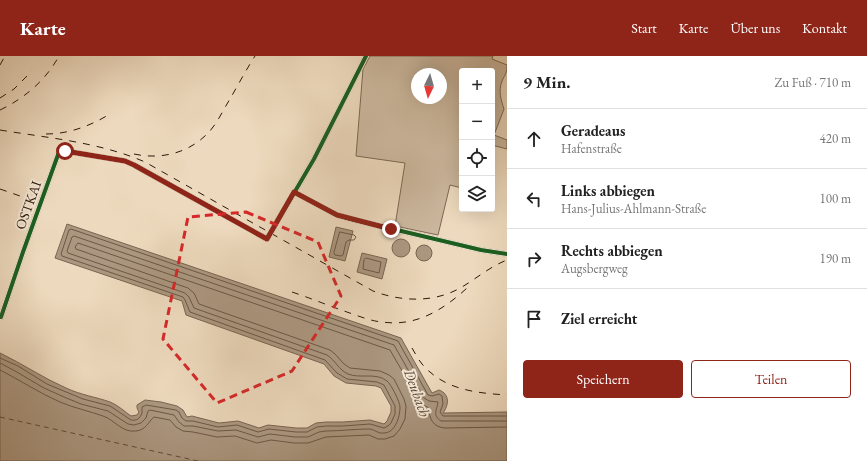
<!DOCTYPE html>
<html lang="de">
<meta charset="utf-8">
<style>
body{margin:0;font-family:"EB Garamond",serif;background:#f2f2f2;color:#222}
.controls{position:absolute;right:12px;top:12px;display:grid;overflow:hidden;border-radius:4px;box-shadow:0 4px 16px #0002}
.controls button{width:36px;height:36px;display:grid;place-items:center;padding:0;border:0;border-bottom:1px solid #e0e0e0;background:#fff;color:#222;font:20px sans-serif}
.compass{position:absolute;left:411px;top:12px;width:36px;height:36px;border-radius:50%;background:#fff;box-shadow:0 4px 16px #0002;rotate:185deg}
.stop{position:absolute;width:12px;height:12px;margin:-9px;border:3px solid #8f2418;border-radius:50%;background:#fff}
.stop.end{background:#8f2418;border-color:#fff;box-shadow:0 1px 4px #0008}
.list{margin:0;padding:0;list-style:none}
h2{display:flex;justify-content:space-between;align-items:center;height:52px;margin:0;padding:0 16px;font-size:17px}
h2 small{font-size:13px;font-weight:400;color:#767676}
.list li{display:grid;grid-template-columns:26px 1fr auto;gap:12px;align-items:center;box-sizing:border-box;height:60px;padding:0 16px;border-top:1px solid #e0e0e0}
.list b{display:block;font-size:15px;white-space:nowrap}
.list p{margin:0;font-size:13px;white-space:nowrap;color:#767676}
.list em{font-size:13px;font-style:normal;color:#767676}
.actions{display:flex;gap:8px;padding:12px 16px}
.actions a{flex:1;padding:9px 0;border:1px solid #8f2418;border-radius:4px;text-align:center;font-size:14px;color:#8f2418}
.actions .main{background:#8f2418;color:#fff}
.icon{flex:none;width:22px;height:22px;fill:none;stroke:currentColor;stroke-width:2;stroke-linecap:round;stroke-linejoin:round}
.map{position:relative;flex:none;width:507px;height:405px;overflow:hidden}
header{display:flex;align-items:center;gap:24px;box-sizing:border-box;height:56px;padding:0 20px;background:#8f2418;color:#fff}
header strong{font-size:19px}
nav{display:flex;gap:22px;margin-inline-start:auto;font-size:14px}
main{display:flex}
aside{flex:1;background:#fff}
.map>svg:first-child{display:block}
.green{fill:#ccb89f;stroke:#7c6854;fill-rule:evenodd}
.water{fill:#ab9780;stroke:#786451}
.lines{fill:none;stroke-linecap:round;stroke-linejoin:round}
.shore{stroke:#6b5845;stroke-width:1}
.ferry{stroke:#5e4b39;stroke-width:1;stroke-dasharray:5 4;stroke-linecap:butt}
.minor-casing{stroke:#5c4837;stroke-width:5.5}
.minor{stroke:#f3e6d4;stroke-width:3.5}
.rail{stroke:#2b180a;stroke-width:1;stroke-dasharray:7 7;stroke-linecap:butt}
.cycleway-casing{stroke:#f3e6d4;stroke-width:6}
.cycleway{stroke:#1b5e20;stroke-width:4}
.route{stroke:#8f2418;stroke-width:5}
.marked{fill:none;stroke:#d62828;stroke-width:3;stroke-dasharray:8 5;stroke-linejoin:round}
.labels{text-anchor:middle;stroke-width:4;stroke-linejoin:round;paint-order:stroke}
.street-label{font-size:14px;fill:#2b180a;stroke:#f3e6d4}
.water-label{font-size:15px;font-style:italic;fill:#5e4b39;stroke:#f3e6d4}
</style>
<header>
<strong>Karte</strong>
<nav><a>Start</a><a>Karte</a><a>Über uns</a><a>Kontakt</a></nav>
</header>
<main>
<div class="map">
<svg width="507" height="405" viewBox="0 0 507 405">
<rect width="100%" height="100%" fill="#edd9bd"/>
<filter id="stains"><feTurbulence type="fractalNoise" baseFrequency=".005" numOctaves="4"/><feColorMatrix values="0 0 0 0 .2 0 0 0 0 .09 0 0 0 0 .02 0 0 0 .5 -.17"/></filter>
<radialGradient id="worn" r=".72"><stop offset=".6" stop-color="#630" stop-opacity="0"/><stop offset="1" stop-color="#630" stop-opacity=".3"/></radialGradient>
<path class="green" d="M 370,0 L 493,0 L 492,3 L 507,9 C 507,18 505,18 502,25 C 498,35 501,44 504,53 L 494,79 L 507,84 L 507,93 L 492,89 L 492,15 L 462,15 L 462,132 L 450,129 L 438,179 L 395,170 L 405,107 L 356,100 L 363,13 ZM 417,18 L 441,18 L 441,42 L 417,42 Z"/>
<g class="water">
<path d="M 67,168 L 401,282 L 432,337 L 439,334 C 450,338 449,349 443,357 L 507,356 L 507,405 L 0,405 L 0,297 C 23,308 43,322 66,332 C 81,339 96,341 110,346 C 118,349 125,356 131,360 L 137,359 L 139,356 L 137,352 L 137,349 L 145,344 L 161,346 L 177,350 L 183,354 L 187,361 L 192,360 L 219,367 L 238,365 L 259,372 L 268,369 L 296,372 L 307,372 L 316,367 L 326,366 L 343,366 L 370,364 L 384,368 L 387,365 L 391,356 L 391,350 L 381,332 L 376,330 L 346,327 L 334,320 L 324,308 L 186,259 L 182,245 L 55,202 Z"/>
<path d="M 336,171 L 353,175 L 345,205 L 329,201 Z"/>
<circle cx="401" cy="192" r="9"/>
<circle cx="424" cy="197" r="8"/>
<path d="M 362,197 L 387,203 L 382,223 L 357,216 Z"/>
</g>
<g class="lines">
<g class="shore">
<path d="M 340,176 L 354,179 L 356,181 L 354,184 L 349,184 L 346,186 L 343,199 L 341,200 L 335,199 L 334,197 Z"/>
<path d="M 366,202 L 381,206 L 379,217 L 363,213 L 364,204 Z"/>
<path d="M 0,302 L 18,310 L 47,328 L 83,343 L 110,350 L 131,364 C 136,365 140,363 142,357 L 142,351 L 146,349 L 176,354 L 179,356 L 182,362 L 186,365 L 193,365 L 218,371 L 237,369 L 258,376 L 269,373 L 296,376 L 307,376 L 317,371 L 326,370 L 343,370 L 370,368 L 384,372 L 388,370 L 391,367 L 395,358 L 395,350 L 384,329 L 377,326 L 347,323 L 337,317 L 325,304 L 190,256 L 185,244 L 183,241 L 62,200 L 61,198 L 69,174 L 71,173 L 398,285 L 428,339 L 432,340 L 439,338 L 442,340 L 443,348 L 440,356 L 443,360 L 507,360"/>
<path d="M 0,307 L 15,315 L 44,332 L 64,341 L 81,348 L 108,355 L 128,368 L 134,369 L 141,367 L 146,362 L 148,355 L 150,354 L 174,359 L 179,366 L 184,370 L 193,370 L 218,375 L 236,374 L 258,381 L 270,378 L 295,381 L 308,381 L 319,376 L 326,375 C 340,375 355,373 369,373 C 374,373 378,378 384,377 C 395,377 400,361 400,351 C 400,346 391,328 387,325 C 376,316 360,323 348,318 C 339,314 335,304 327,299 L 194,252 L 189,241 L 185,237 L 68,197 L 67,195 L 72,181 L 74,180 L 394,289 L 424,342 L 429,345 L 438,346 C 437,354 432,359 441,365 L 507,365"/>
<path d="M 0,314 C 20,324 39,337 60,346 C 74,352 89,355 103,360 C 115,364 122,377 136,375 C 146,374 148,366 154,361 L 170,364 L 176,371 L 183,375 L 193,376 L 217,381 L 235,380 L 257,387 L 271,384 L 294,387 L 308,387 L 326,381 L 369,379 L 378,383 L 385,383 L 394,380 L 400,373 L 405,363 L 406,350 L 404,343 L 394,323 L 389,319 L 380,315 L 350,312 L 344,308 L 335,298 L 330,294 L 199,248 L 194,237 L 188,232 L 76,193 L 75,191 L 78,187 L 390,294 L 419,344 L 423,349 L 429,352 C 429,363 433,371 445,372 L 507,371"/>
</g>
<path class="ferry" d="M 0,361 L 198,405"/>
<defs>
<g id="minor">
<path d="M 294,136 L 337,159 L 355,164 L 481,194 L 507,198"/>
<path d="M 1,261 L 23,196 L 59,96 L 65,95 L 125,105 L 134,109 L 267,183 L 314,103 L 366,0"/>
</g>
</defs>
<use href="#minor" class="minor-casing"/>
<use href="#minor" class="minor"/>
<g class="rail">
<path d="M 0,9 L 5,0"/>
<path d="M 0,42 L 14,33 L 32,15"/>
<path d="M 0,54 C 25,42 46,24 59,0"/>
<path d="M 0,74 C 48,82 99,86 145,106 L 373,235 C 402,246 435,247 462,231 C 477,222 491,210 507,204"/>
<path d="M 46,78 C 69,78 90,70 110,58"/>
<path d="M 134,98 C 161,104 189,97 208,77 C 217,68 223,54 230,43 C 238,29 246,14 255,0"/>
<path d="M 0,133 L 40,147"/>
<path d="M 292,236 C 310,242 327,249 344,255 C 356,259 370,265 382,266 C 416,271 443,254 467,232"/>
<path d="M 412,292 C 415,297 418,303 422,308 C 444,334 476,337 507,339"/>
</g>
<defs>
<g id="cycleway">
<path d="M 294,136 L 337,159 L 355,164 L 481,194 L 507,198"/>
<path d="M 0,261 L 1,261 L 23,196 L 59,96 L 65,95 L 125,105 L 134,109 L 267,183 L 314,103 L 366,0"/>
</g>
</defs>
<use href="#cycleway" class="cycleway-casing"/>
<use href="#cycleway" class="cycleway"/>
</g>
<g class="lines">
<path class="route" d="M 65,95 L 125,105 L 134,109 L 267,183 L 294,136 L 337,159 L 391,173"/>
</g>
<path class="marked" d="M 246,156 L 318,186 L 341,240 L 292,315 L 217,347 L 163,283 L 188,161 Z"/>
<g class="labels">
<g class="street-label">
<text transform="translate(28 149) rotate(-70)" y="5">OSTKAI</text>
</g>
<g class="water-label">
<text transform="translate(417 337) rotate(70)" y="5">Deubach</text>
</g>
</g>
<rect width="100%" height="100%" filter="url(#stains)"/>
<rect width="100%" height="100%" fill="url(#worn)"/>
</svg>
<div class="controls">
<button>+</button>
<button>−</button>
<button><svg class="icon" aria-label="locate" viewBox="0 0 24 24"><circle cx="12" cy="12" r="6"/><path d="M12 2v4M12 18v4M2 12h4M18 12h4"/></svg></button>
<button><svg class="icon" aria-label="layers" viewBox="0 0 24 24"><path d="M12 4l9 5-9 5-9-5zM3 14l9 5 9-5"/></svg></button>
</div>
<svg class="compass" viewBox="-18 -18 36 36"><path d="M0-13l5 13h-10z" fill="#e53935"/><path d="M0 13l5-13h-10z" fill="#767676"/></svg>
<div class="stop" style="left:65px;top:95px"></div>
<div class="stop end" style="left:391px;top:173px"></div>
</div>
<aside>
<h2>9 Min.<small>Zu Fuß · 710 m</small></h2>
<ul class="list">
<li><svg class="icon" aria-label="ahead" viewBox="0 0 24 24"><path d="M12 20V5M6 11l6-6 6 6"/></svg><div><b>Geradeaus</b><p>Hafenstraße</p></div><em>420 m</em></li>
<li><svg class="icon" aria-label="left" viewBox="0 0 24 24"><path d="M17 20v-9H6M10 6l-5 5 5 5"/></svg><div><b>Links abbiegen</b><p>Hans-Julius-Ahlmann-Straße</p></div><em>100 m</em></li>
<li><svg class="icon" aria-label="right" viewBox="0 0 24 24"><path d="M7 20v-9h11M14 6l5 5-5 5"/></svg><div><b>Rechts abbiegen</b><p>Augsbergweg</p></div><em>190 m</em></li>
<li><svg class="icon" aria-label="arrive" viewBox="0 0 24 24"><path d="M6 21V4h12l-3 4 3 4H6"/></svg><div><b>Ziel erreicht</b></div></li>
</ul>
<div class="actions"><a class="main">Speichern</a><a>Teilen</a></div>
</aside>
</main>
